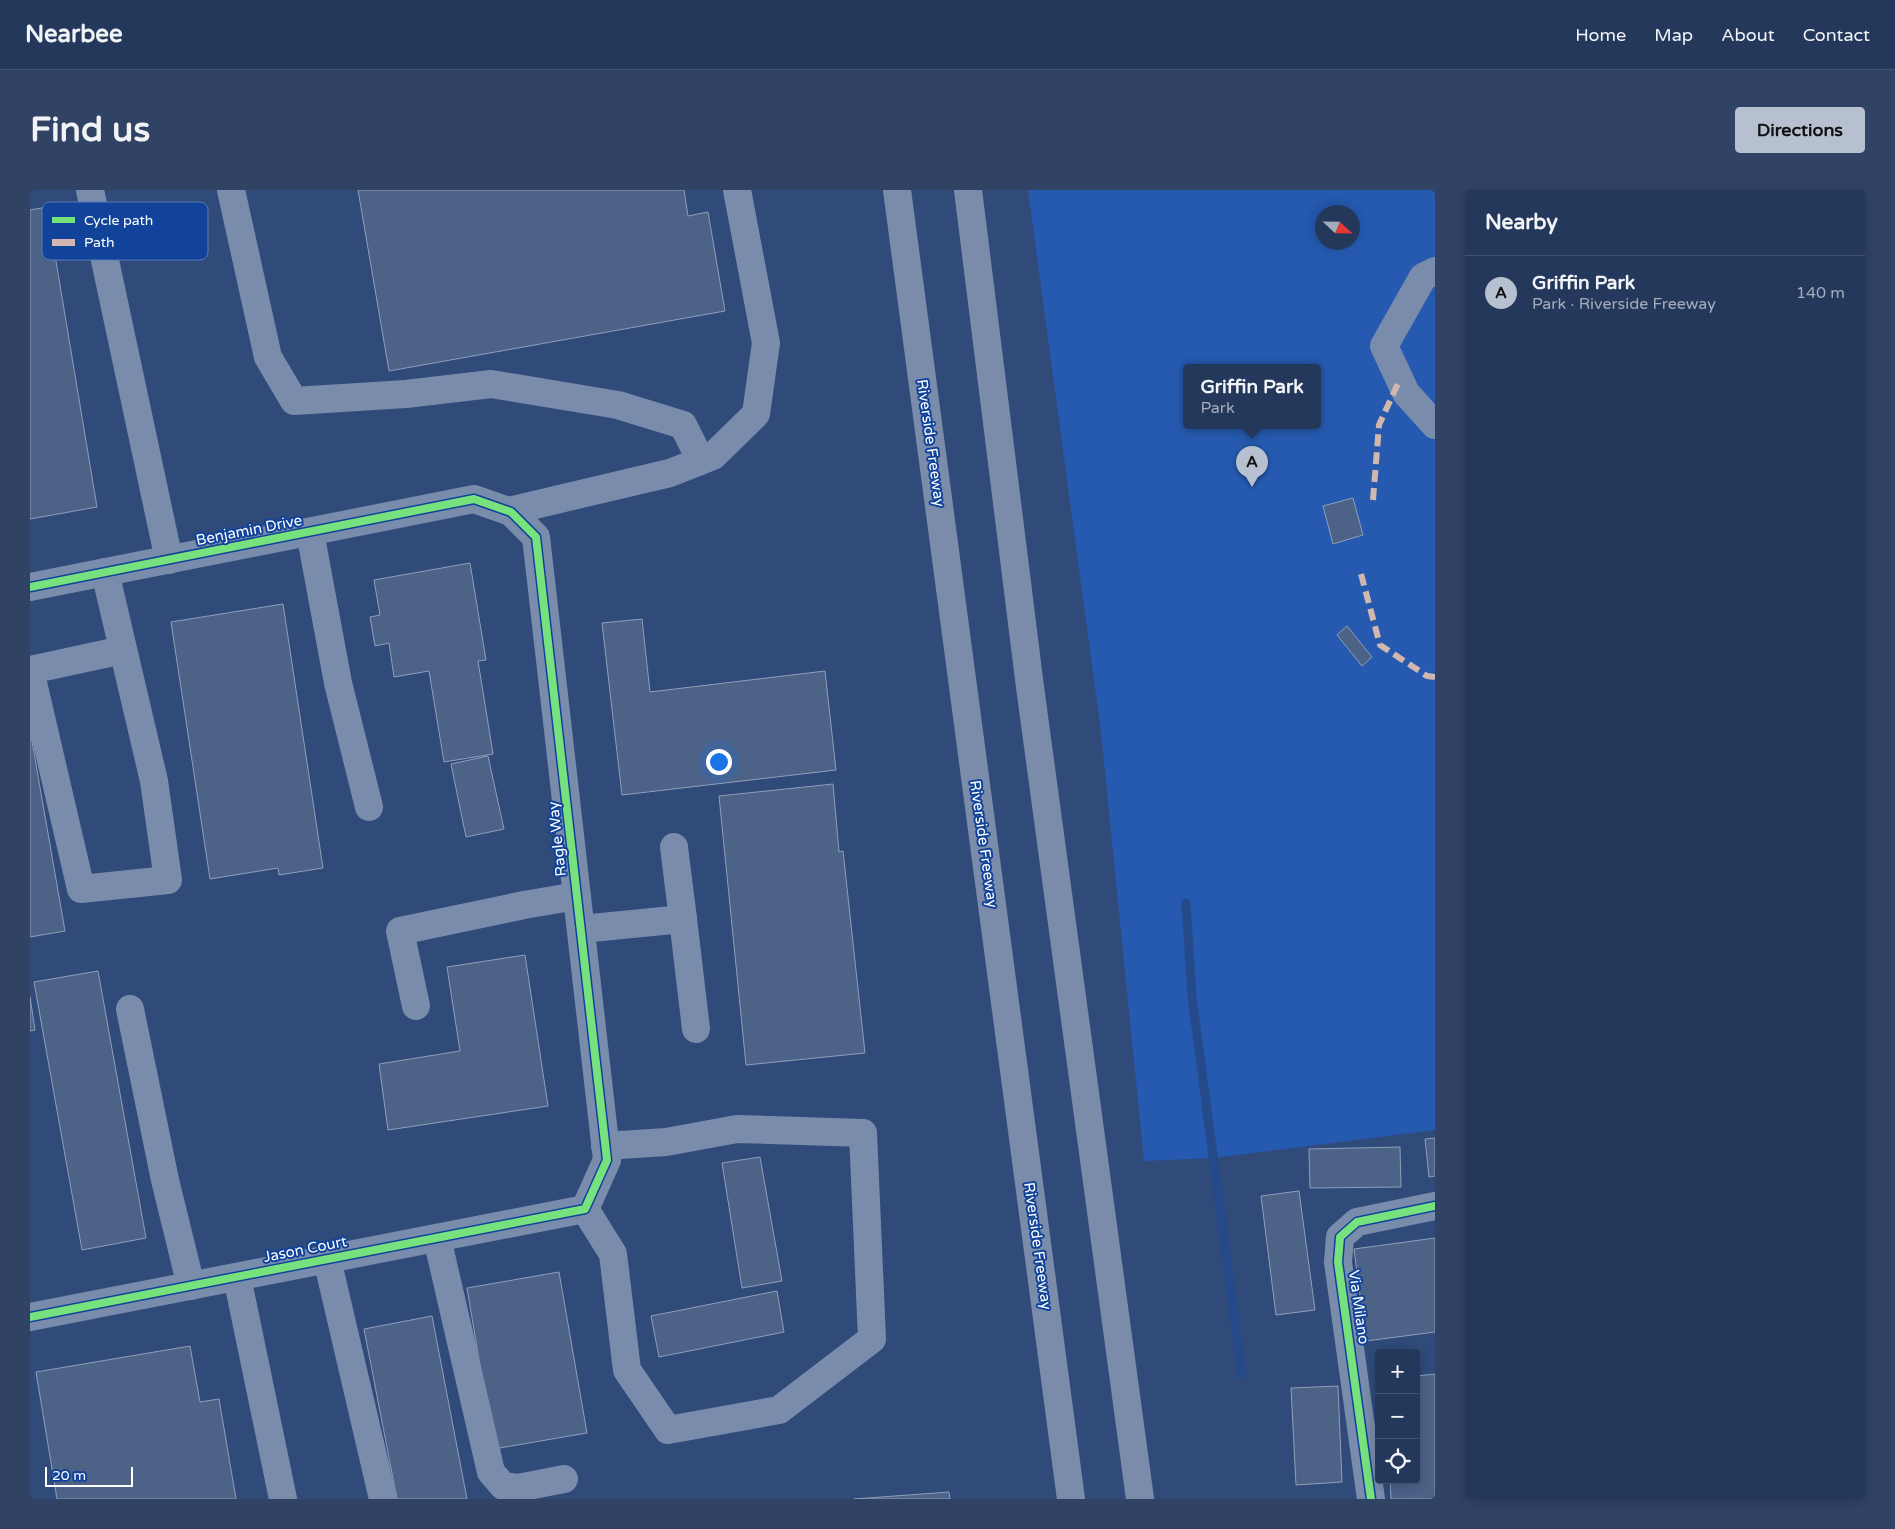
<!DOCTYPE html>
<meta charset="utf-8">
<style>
body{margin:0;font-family:"Varela Round",sans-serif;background:#304365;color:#f1f3f6}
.controls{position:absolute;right:15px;bottom:15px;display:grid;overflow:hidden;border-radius:5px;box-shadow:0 2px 12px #0003}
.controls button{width:45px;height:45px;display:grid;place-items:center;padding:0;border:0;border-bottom:1px solid #415272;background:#24385c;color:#f1f3f6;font:25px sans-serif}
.compass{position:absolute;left:1285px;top:15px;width:45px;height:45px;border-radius:50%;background:#24385c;box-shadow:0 2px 12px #0003;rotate:112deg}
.scale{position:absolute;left:15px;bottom:12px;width:88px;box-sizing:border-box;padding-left:5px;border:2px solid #fff;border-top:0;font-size:14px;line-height:18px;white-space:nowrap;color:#fff;-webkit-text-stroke:4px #104399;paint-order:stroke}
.you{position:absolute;left:688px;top:571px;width:18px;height:18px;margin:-12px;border:4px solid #fff;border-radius:50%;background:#1a73e8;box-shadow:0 0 0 8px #1a73e833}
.badge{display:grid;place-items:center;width:32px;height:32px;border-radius:50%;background:#b7c0d0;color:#111;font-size:16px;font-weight:700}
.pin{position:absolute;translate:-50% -41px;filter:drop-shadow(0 1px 2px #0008)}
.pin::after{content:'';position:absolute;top:26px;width:18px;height:15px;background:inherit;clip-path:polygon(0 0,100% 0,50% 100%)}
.popup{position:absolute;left:1153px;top:174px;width:138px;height:65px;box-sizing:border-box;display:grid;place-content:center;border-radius:5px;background:#24385c;filter:drop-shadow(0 1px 4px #0005);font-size:16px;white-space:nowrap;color:#a3acbb}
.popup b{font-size:19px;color:#f1f3f6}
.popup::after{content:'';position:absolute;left:50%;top:100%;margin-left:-10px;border:10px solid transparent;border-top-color:#24385c}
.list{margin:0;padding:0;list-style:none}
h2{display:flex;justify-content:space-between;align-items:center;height:65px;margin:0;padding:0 20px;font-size:21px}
h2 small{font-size:16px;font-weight:400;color:#a3acbb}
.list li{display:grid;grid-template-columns:32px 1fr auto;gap:15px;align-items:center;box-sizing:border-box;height:75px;padding:0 20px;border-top:1px solid #415272}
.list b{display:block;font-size:19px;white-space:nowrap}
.list p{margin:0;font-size:16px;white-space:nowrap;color:#a3acbb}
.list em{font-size:16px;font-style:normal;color:#a3acbb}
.icon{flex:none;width:28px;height:28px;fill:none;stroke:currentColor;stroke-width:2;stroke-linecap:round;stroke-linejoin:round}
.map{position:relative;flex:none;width:1405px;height:1309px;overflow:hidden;border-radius:5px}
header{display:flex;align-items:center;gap:30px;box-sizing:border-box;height:70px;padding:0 25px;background:#24385c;border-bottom:1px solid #415272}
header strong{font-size:24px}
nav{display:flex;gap:28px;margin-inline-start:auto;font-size:18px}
.intro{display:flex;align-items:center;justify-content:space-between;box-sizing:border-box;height:120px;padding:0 30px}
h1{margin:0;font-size:35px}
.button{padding:12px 22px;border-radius:5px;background:#b7c0d0;color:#111;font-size:18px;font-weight:700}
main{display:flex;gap:30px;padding:0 30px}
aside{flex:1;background:#24385c;border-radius:5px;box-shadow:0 2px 12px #0003}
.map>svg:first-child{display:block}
.green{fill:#255ab0;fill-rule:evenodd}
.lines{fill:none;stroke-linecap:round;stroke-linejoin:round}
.stream{stroke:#254a89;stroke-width:9}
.building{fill:#4c6287;stroke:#8f9fb9}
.minor{stroke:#7a8cac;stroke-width:28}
.highway{stroke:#7b8cab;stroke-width:28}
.quiet{stroke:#d1b7ad;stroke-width:6;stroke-dasharray:12 6;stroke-linecap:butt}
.cycleway-casing{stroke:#104399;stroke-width:11}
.cycleway{stroke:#77e17e;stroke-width:8}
.labels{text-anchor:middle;stroke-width:4;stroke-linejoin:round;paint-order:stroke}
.street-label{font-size:15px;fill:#fff;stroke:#104399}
.key{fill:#104399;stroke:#587bb8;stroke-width:1}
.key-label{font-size:14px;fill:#fff}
</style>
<header>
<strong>Nearbee</strong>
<nav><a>Home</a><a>Map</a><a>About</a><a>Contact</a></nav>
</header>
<div class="intro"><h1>Find us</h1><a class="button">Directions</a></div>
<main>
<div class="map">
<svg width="1405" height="1309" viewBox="0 0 1405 1309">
<rect width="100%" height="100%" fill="#304b7a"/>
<path class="green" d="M 998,0 L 1405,0 L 1405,940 L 1183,968 L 1114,971 L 1071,542 ZM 1292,22 L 1322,22 L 1322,52 L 1292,52 ZM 1157,178 L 1287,178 L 1287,236 L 1157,236 Z"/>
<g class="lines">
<path class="stream" d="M 1156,713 L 1162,807 L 1212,1185"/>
</g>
<g class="building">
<path d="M 328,0 L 654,0 L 658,26 L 678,22 L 695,121 L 359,181 Z"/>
<path d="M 17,17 L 67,317 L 0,329 L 0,20 Z"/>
<path d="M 1323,308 L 1333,345 L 1303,354 L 1293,316 Z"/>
<path d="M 440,373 L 456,470 L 448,471 L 463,564 L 414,572 L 399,481 L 364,487 L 359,453 L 345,456 L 340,427 L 350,425 L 344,390 Z"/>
<path d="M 253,414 L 293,678 L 249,685 L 248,678 L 180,689 L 141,432 Z"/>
<path d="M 612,429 L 620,502 L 795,481 L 806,580 L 592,605 L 572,433 Z"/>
<path d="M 1317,436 L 1342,467 L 1332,476 L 1307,445 Z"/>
<path d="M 0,540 L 35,741 L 0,747 Z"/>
<path d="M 458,566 L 474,639 L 436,647 L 421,574 Z"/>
<path d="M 803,594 L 809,662 L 813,661 L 835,863 L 716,875 L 689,606 Z"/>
<path d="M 495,765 L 518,916 L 358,940 L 349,874 L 430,861 L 417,777 Z"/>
<path d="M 68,781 L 116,1048 L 52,1060 L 4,792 Z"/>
<path d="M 0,807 L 5,840 L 0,841 Z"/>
<path d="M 1405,948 L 1405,986 L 1399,987 L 1395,949 Z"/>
<path d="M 1370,957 L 1371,997 L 1280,998 L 1279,959 Z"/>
<path d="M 730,967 L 752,1091 L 712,1098 L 692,973 Z"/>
<path d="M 1269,1001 L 1285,1120 L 1246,1125 L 1231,1006 Z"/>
<path d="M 1405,1048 L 1405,1142 L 1336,1151 L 1324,1059 Z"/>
<path d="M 529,1082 L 557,1243 L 464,1259 L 437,1098 Z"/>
<path d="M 747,1101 L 754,1142 L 629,1167 L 621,1126 Z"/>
<path d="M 402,1126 L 437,1309 L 367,1309 L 334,1139 Z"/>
<path d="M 160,1156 L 170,1212 L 189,1209 L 206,1309 L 27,1309 L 6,1182 Z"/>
<path d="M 1405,1184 L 1405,1309 L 1361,1309 L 1360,1290 L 1386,1290 L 1386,1186 Z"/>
<path d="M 1308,1196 L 1312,1292 L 1266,1295 L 1261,1198 Z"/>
<path d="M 919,1302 L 920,1309 L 824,1309 Z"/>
</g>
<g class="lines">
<g class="minor">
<path d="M 60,0 L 139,370"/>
<path d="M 201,0 L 238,167 L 264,211 L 376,204 L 461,194 L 588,215 L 653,235 L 664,257 L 668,272"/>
<path d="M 1405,81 L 1393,87 L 1354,156 L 1376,203 L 1405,235"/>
<path d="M 479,321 L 640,283 L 683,266 L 726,224 L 736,153 L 707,0"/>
<path d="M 280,342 L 308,493 L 339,617"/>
<path d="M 75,382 L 124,591 L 138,690 L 51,699 L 0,480 L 93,460"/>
<path d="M 0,397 L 444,309 L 481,322 L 506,347 L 577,970 L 555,1019"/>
<path d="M 644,657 L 653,729"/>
<path d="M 551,739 L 653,729 L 666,839"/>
<path d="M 386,816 L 370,741 L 494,715 L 547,706"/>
<path d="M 100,819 L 135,990 L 161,1096"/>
<path d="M 555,1019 L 583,1064 L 597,1180 L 638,1240 L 749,1220 L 842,1149 L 833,943 L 707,939 L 636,952 L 575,956"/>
<path d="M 407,1048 L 461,1282 L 473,1296 L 488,1298 L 534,1289"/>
<path d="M 297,1069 L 353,1309"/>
<path d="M 207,1087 L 253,1309"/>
<path d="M 0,1127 L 555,1019"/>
<path d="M 1341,1309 L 1308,1072 L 1310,1047 L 1327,1032 L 1405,1016"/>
</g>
<g class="highway">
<path d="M 867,0 L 1041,1309"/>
<path d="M 938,0 L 1000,497 L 1110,1309"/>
</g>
<g class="quiet">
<path d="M 1343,310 L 1349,235 L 1370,189"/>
<path d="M 1331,384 L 1350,455 L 1397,486 L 1405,487"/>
</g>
<defs>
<g id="cycleway">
<path d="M 0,397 L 444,309 L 481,322 L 506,347 L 577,970 L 555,1019 L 0,1127"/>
<path d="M 1341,1309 L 1308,1072 L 1310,1047 L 1327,1032 L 1405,1016"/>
</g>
</defs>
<use href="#cycleway" class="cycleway-casing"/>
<use href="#cycleway" class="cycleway"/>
</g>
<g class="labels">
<g class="street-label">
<text transform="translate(901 253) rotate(82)" y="5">Riverside Freeway</text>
<text transform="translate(219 340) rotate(-11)" y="5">Benjamin Drive</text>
<text transform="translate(527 649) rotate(-96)" y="5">Ragle Way</text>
<text transform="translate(954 654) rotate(82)" y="5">Riverside Freeway</text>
<text transform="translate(1008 1056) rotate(82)" y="5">Riverside Freeway</text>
<text transform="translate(275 1059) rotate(-11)" y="5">Jason Court</text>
<text transform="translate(1329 1117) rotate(82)" y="5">Via Milano</text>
</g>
</g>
<rect x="12" y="12" width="166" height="58" rx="8" class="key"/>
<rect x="22" y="27" width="23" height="6" fill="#77e17e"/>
<rect x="22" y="49" width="23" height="7" fill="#d1b7ad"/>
<g class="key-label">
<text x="54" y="35">Cycle path</text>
<text x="54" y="57">Path</text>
</g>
</svg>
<div class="controls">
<button>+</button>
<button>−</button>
<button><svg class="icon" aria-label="locate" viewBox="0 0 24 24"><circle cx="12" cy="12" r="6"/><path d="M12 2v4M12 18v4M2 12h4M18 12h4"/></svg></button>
</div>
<svg class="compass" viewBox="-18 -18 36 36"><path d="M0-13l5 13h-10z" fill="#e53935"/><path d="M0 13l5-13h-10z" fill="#a3acbb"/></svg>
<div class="scale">20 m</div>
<div class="you"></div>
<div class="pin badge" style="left:1222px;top:297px">A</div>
<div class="popup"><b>Griffin Park</b>Park</div>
</div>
<aside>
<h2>Nearby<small></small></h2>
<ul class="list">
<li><span class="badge">A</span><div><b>Griffin Park</b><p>Park · Riverside Freeway</p></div><em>140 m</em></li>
</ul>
</aside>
</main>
